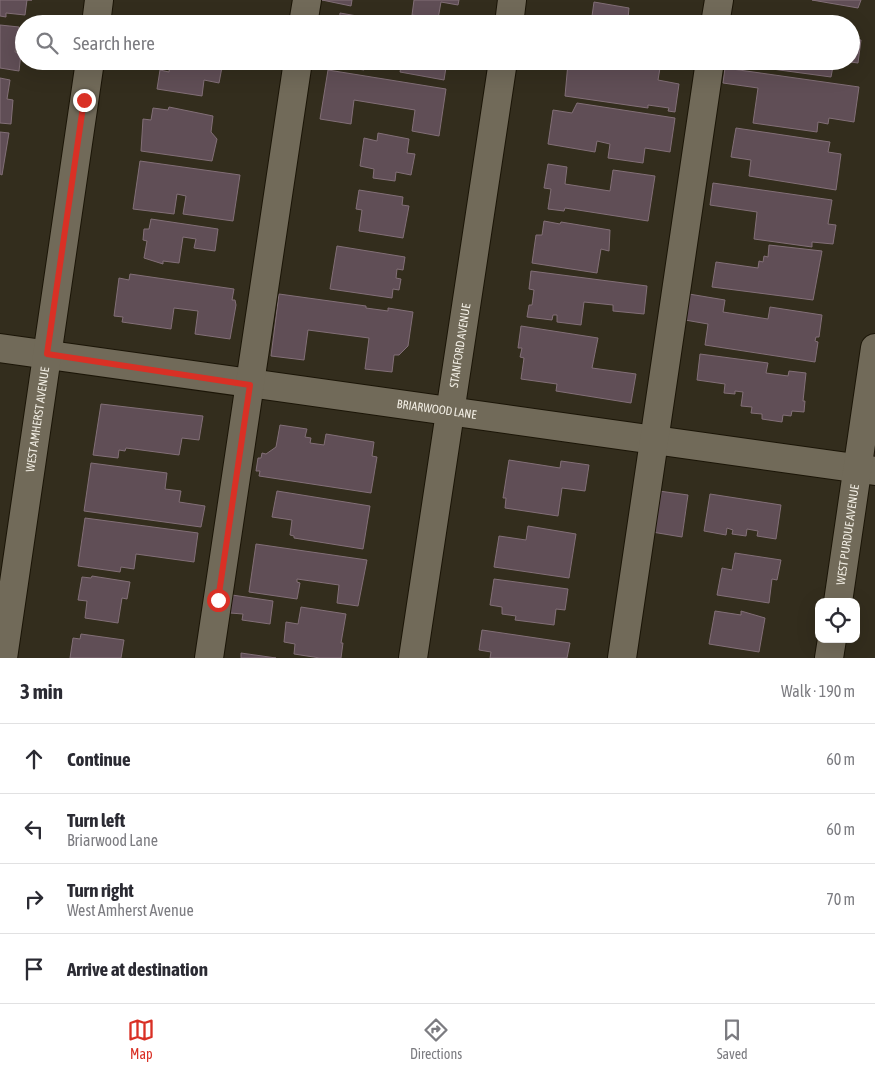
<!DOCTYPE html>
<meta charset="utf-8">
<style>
body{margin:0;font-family:"Asap Condensed",sans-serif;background:#f2f2f3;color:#2b2b33}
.controls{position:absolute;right:15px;bottom:15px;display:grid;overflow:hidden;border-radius:10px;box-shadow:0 5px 20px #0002}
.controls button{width:45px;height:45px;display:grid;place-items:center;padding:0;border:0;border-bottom:1px solid #e1e1e2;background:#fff;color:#2b2b33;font:25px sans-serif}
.stop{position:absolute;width:15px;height:15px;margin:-11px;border:4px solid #d93025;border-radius:50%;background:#fff}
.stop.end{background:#d93025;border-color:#fff;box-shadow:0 1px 5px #0008}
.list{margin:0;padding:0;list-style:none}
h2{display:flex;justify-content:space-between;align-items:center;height:65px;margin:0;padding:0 20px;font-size:21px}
h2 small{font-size:16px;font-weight:400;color:#7c7c81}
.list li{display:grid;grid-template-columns:32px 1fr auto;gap:15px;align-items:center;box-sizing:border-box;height:70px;padding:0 20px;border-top:1px solid #e1e1e2}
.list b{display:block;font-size:19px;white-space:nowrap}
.list p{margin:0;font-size:16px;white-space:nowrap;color:#7c7c81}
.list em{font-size:16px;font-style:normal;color:#7c7c81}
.icon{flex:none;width:28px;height:28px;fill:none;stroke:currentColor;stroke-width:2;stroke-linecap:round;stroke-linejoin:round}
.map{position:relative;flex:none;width:875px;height:658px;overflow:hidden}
.search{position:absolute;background:#fff;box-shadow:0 5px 20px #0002;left:15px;right:15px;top:15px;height:55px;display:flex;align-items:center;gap:12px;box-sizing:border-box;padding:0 18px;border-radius:28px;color:#7c7c81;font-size:19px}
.sheet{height:345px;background:#fff}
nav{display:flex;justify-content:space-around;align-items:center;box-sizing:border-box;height:70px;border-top:1px solid #e1e1e2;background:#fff;font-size:14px;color:#7c7c81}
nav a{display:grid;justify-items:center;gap:2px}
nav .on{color:#d93025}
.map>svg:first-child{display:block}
.building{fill:#604e56;stroke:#826f77}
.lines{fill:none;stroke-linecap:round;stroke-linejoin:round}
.minor-casing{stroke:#1b1507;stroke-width:30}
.minor{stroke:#716a59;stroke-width:28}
.route{stroke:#d93025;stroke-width:6}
.labels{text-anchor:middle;stroke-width:4.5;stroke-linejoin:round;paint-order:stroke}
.street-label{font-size:12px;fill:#f2eee4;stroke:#292314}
</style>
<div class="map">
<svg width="875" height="658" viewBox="0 0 875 658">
<rect width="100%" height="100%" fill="#332d1d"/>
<g class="building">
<path d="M 0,0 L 32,0 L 27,0 L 25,15 L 6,13 L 6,17 L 0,16 Z"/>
<path d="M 322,0 L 352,0 L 351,6 Z"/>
<path d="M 414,0 L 459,0 L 458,5 L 441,2 L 438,19 L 412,15 Z"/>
<path d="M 812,0 L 861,0 L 858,8 Z"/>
<path d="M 594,2 L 629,8 L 628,18 L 636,19 L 635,24 L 586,24 L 587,16 L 592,16 Z"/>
<path d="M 340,13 L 403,24 L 339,24 Z"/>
<path d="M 746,16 L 804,24 L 745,24 Z"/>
<path d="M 0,25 L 19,27 L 15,52 L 21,53 L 19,71 L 0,68 Z"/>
<path d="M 851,30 L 854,31 L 853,39 L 861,40 L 858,63 L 843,61 L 851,61 Z"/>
<path d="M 170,61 L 207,61 L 206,65 L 222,67 L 219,83 L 204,80 L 202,96 L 157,89 L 160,70 L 169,72 Z"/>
<path d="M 332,61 L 366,61 L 364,70 L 332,65 Z"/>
<path d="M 396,61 L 447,61 L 444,80 L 400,72 L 402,62 Z"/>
<path d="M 571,61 L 615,61 L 660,68 L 658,80 L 679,84 L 675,112 L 668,111 L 669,108 L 648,105 L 648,108 L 565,96 L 568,63 Z"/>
<path d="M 773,61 L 834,61 L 831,77 L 772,69 Z"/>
<path d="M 725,68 L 859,87 L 854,122 L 829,118 L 828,124 L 818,122 L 817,132 L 753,123 L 758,88 L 723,83 Z"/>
<path d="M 328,70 L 446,89 L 439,136 L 412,131 L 415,110 L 354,100 L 351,124 L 320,119 Z"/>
<path d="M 0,78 L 10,80 L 7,99 L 13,100 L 11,124 L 0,123 Z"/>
<path d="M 577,103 L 675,118 L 670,152 L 645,148 L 643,163 L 608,158 L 610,144 L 597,141 L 595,152 L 548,144 L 553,110 L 572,113 Z"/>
<path d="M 169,107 L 213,116 L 211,132 L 217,139 L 212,161 L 141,151 L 143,119 L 151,120 L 153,108 L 168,110 Z"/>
<path d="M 736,128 L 830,142 L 828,152 L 841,154 L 836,190 L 749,176 L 751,160 L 731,157 Z"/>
<path d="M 0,132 L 9,133 L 2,175 L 0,174 Z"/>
<path d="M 378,133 L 409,139 L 407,153 L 415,154 L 411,175 L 396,172 L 395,181 L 373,178 L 374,169 L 360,166 L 364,138 L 377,141 Z"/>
<path d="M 140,161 L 240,175 L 233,221 L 183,214 L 186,196 L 177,194 L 174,214 L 133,209 Z"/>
<path d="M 548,164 L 567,167 L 565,184 L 610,191 L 613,170 L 655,176 L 648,221 L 565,208 L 564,211 L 548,209 L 551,189 L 544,188 Z"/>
<path d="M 713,183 L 832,200 L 828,224 L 836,225 L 833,244 L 812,242 L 812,247 L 754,239 L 757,212 L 710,205 Z"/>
<path d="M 359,190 L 403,197 L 402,205 L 409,206 L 403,238 L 359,231 L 362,210 L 356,209 Z"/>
<path d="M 151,219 L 218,229 L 215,251 L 194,248 L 196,239 L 183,237 L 179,263 L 163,261 L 163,264 L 144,258 L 147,241 L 143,240 L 144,229 L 149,229 Z"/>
<path d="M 544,221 L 560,224 L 561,222 L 610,230 L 609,251 L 601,249 L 597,273 L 532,263 L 536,235 L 542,235 Z"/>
<path d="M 769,245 L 822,251 L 813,300 L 712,287 L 716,262 L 758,268 L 759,261 L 763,262 L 764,256 L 768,257 Z"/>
<path d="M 337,246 L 405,257 L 403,270 L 397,269 L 396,278 L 401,279 L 399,290 L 393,289 L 392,298 L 330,289 Z"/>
<path d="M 531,271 L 647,286 L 644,314 L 613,311 L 613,305 L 584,302 L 581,325 L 557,322 L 557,315 L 553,315 L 552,320 L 527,317 L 529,305 L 532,305 L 534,290 L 529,289 Z"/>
<path d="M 130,274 L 234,289 L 232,300 L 235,300 L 236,305 L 230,339 L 195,334 L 198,311 L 174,308 L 171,329 L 122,322 L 123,317 L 114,316 L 119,278 L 129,280 Z"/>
<path d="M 279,294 L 366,306 L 366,308 L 388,311 L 388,308 L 413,312 L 408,346 L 399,355 L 394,355 L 392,372 L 365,369 L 369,338 L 308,330 L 304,360 L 271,356 Z"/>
<path d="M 689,294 L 725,300 L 723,312 L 768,319 L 770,307 L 822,315 L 819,337 L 816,337 L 815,341 L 818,342 L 815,362 L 705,345 L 708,324 L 685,320 Z"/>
<path d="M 521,326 L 598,338 L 592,368 L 636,374 L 631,403 L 556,391 L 557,384 L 521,379 L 524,358 L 520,357 L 522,348 L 518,348 Z"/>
<path d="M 700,354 L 768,363 L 766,373 L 788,376 L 789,371 L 806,373 L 803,401 L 805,401 L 804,412 L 792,411 L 791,416 L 783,415 L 782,422 L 762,419 L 762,414 L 751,413 L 752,407 L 741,406 L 743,392 L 735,391 L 735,394 L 724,393 L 725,384 L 697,380 Z"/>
<path d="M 101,404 L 203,416 L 199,440 L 182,438 L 179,455 L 126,448 L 125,451 L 119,450 L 118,458 L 93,455 Z"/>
<path d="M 280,425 L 307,429 L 305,437 L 311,438 L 310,443 L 324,445 L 326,434 L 374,442 L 372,456 L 377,457 L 371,493 L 259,476 L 260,471 L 256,471 L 258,458 L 261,458 L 262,453 L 266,454 L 276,447 Z"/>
<path d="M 509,460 L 560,468 L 561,461 L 589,465 L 585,491 L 562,488 L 558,516 L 505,508 L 506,498 L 503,498 Z"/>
<path d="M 91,463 L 167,473 L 165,489 L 181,491 L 179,502 L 205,506 L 201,527 L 84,511 Z"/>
<path d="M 277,491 L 370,506 L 363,549 L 294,538 L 294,536 L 290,535 L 292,520 L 272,517 Z"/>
<path d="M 659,491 L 688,495 L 682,537 L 652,532 Z"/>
<path d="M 710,494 L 781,505 L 776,539 L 757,536 L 758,531 L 747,529 L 746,536 L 732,534 L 733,530 L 727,528 L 726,535 L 704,531 Z"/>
<path d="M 85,518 L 198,533 L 194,562 L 136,554 L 134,569 L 121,567 L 120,572 L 78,566 Z"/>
<path d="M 528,526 L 576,534 L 569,578 L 494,567 L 499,536 L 526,540 Z"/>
<path d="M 256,544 L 367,560 L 358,606 L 337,603 L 339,585 L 297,579 L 297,582 L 300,583 L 297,599 L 249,592 Z"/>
<path d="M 735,553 L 781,560 L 777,580 L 772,579 L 769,603 L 717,595 L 722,568 L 732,570 Z"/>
<path d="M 92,576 L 130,582 L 127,599 L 122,598 L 118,623 L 85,618 L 87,601 L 78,600 L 82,577 L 91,578 Z"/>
<path d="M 494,579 L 568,589 L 565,610 L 556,609 L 554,625 L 515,620 L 516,616 L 502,614 L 502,607 L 490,605 Z"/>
<path d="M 232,595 L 273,601 L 270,624 L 242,620 L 243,614 L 230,613 Z"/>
<path d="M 301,607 L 346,614 L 341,643 L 343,643 L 341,658 L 320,658 L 294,654 L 295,644 L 284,642 L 286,622 L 298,624 Z"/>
<path d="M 715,611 L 741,615 L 741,611 L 765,618 L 759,652 L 709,644 Z"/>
<path d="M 482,630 L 570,643 L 567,658 L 490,658 L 491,652 L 479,650 Z"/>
<path d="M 81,634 L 124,640 L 121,658 L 70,658 L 73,638 L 80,639 Z"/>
<path d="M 241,653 L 276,658 L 241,658 Z"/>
</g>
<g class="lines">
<defs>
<g id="minor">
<path d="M 96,24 L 99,0"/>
<path d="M 303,24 L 307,0"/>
<path d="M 509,24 L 512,0"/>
<path d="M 715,24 L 719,0"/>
<path id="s1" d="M 0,348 L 875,471"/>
<path id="s2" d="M 838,602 L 875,348"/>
<path id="s3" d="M 3,658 L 90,61"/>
<path d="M 209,658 L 298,61"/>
<path id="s4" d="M 413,658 L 503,61"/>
<path d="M 622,658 L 710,61"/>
<path d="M 829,658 L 832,639"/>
</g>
</defs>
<use href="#minor" class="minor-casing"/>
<use href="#minor" class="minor"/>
</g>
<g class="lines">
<path class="route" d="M 84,100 L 47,354 L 250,385 L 218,600"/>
</g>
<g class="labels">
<g class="street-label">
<text dy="4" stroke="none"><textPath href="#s4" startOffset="316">STANFORD AVENUE</textPath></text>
<text dy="4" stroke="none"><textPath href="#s1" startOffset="441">BRIARWOOD LANE</textPath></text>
<text dy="4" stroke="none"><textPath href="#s3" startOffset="241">WEST AMHERST AVENUE</textPath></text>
<text dy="4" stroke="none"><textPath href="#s2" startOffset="68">WEST PURDUE AVENUE</textPath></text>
</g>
</g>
</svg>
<div class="controls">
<button><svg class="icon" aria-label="locate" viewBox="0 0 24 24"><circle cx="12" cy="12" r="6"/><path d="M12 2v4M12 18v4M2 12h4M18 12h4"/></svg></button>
</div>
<div class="stop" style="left:218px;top:600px"></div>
<div class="stop end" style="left:84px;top:100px"></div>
<div class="search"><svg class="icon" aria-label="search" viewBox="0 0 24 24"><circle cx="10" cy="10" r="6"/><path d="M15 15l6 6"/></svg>Search here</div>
</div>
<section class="sheet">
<h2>3 min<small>Walk · 190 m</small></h2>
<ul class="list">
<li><svg class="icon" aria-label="ahead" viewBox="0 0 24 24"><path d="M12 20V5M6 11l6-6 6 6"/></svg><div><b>Continue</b></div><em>60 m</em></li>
<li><svg class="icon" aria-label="left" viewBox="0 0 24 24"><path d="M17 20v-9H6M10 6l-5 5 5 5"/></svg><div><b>Turn left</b><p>Briarwood Lane</p></div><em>60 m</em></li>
<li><svg class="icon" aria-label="right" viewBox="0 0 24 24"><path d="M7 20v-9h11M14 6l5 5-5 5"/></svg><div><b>Turn right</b><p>West Amherst Avenue</p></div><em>70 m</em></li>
<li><svg class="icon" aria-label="arrive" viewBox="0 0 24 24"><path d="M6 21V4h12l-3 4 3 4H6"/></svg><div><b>Arrive at destination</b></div></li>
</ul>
</section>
<nav>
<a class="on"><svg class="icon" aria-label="map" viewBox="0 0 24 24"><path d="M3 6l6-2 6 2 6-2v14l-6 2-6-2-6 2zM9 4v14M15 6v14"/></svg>Map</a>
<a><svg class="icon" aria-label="directions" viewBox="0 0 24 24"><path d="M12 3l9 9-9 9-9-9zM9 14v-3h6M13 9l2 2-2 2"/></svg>Directions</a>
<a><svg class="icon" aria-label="saved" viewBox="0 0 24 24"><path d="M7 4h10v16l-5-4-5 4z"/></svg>Saved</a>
</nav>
